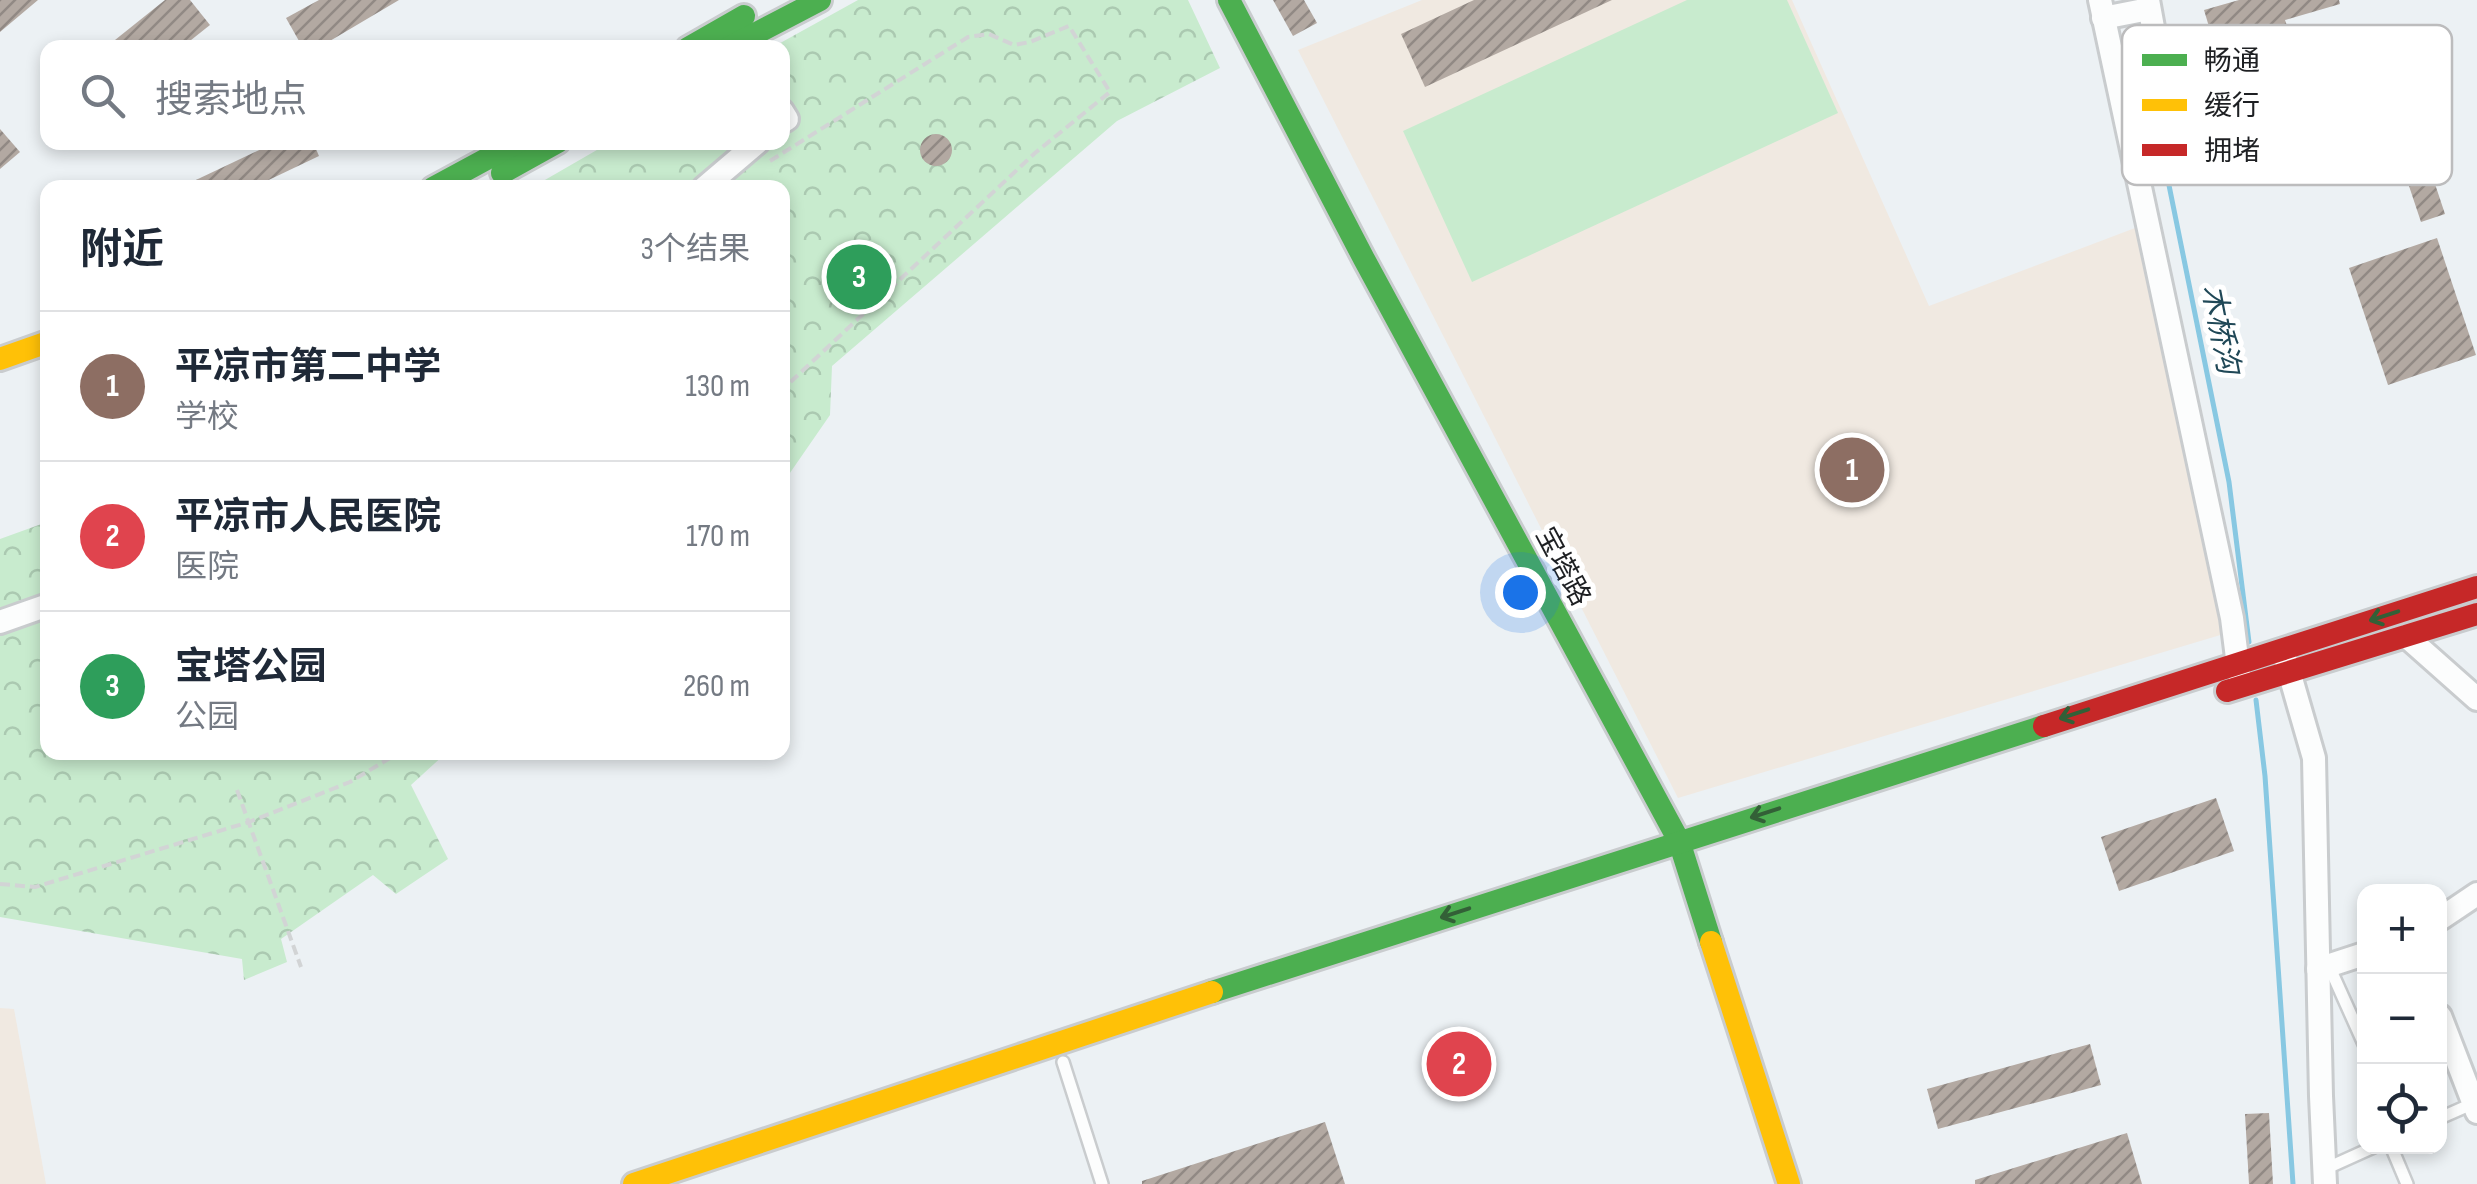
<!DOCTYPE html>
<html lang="zh">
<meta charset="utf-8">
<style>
body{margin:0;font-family:"Sofia Sans Condensed","Noto Sans SC",sans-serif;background:#f6f6f7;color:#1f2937}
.controls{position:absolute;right:30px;bottom:30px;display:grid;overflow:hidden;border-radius:20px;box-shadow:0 5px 15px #0003}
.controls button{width:90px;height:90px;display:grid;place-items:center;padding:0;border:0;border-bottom:2px solid #e0e1e3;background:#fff;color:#1f2937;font:50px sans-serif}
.you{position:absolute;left:1520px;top:592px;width:35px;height:35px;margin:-25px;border:8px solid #fff;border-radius:50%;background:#1a73e8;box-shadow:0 0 0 15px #1a73e833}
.badge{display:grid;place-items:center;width:65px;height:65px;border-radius:50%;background:#66696c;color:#fff;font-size:32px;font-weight:700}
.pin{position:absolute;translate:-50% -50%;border:5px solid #fff;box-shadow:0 2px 10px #0006}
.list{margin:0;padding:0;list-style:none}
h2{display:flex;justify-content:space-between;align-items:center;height:130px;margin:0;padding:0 40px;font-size:42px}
h2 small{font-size:32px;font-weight:400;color:#747a83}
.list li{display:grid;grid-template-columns:65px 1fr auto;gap:30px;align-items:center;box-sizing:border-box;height:150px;padding:0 40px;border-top:2px solid #e0e1e3}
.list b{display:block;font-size:38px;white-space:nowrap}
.list p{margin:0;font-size:32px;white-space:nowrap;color:#747a83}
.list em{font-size:32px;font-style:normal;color:#747a83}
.icon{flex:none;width:55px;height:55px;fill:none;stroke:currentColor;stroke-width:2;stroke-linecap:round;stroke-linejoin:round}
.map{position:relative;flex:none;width:2477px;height:1184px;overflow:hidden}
.search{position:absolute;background:#fff;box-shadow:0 5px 15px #0003;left:40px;top:40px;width:750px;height:110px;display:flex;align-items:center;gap:25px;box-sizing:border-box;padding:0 35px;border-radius:20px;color:#747a83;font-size:38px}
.panel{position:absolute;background:#fff;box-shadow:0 5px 15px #0003;left:40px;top:180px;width:750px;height:580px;border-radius:20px}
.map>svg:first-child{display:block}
.education{fill:#f0e9e1}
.park{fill:url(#park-crowns)}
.pitch{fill:#c8ebce}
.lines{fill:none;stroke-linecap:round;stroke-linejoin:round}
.stream{stroke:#88c8e2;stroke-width:5}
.building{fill:url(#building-hatch)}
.lane-casing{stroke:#c9ccce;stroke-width:16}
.street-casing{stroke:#c9ccce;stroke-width:28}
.fast-casing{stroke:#c9ccce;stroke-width:28}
.slow-casing{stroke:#c9ccce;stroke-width:28}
.jam-casing{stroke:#c9ccce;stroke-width:28}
.path{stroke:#d2d4d5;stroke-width:4;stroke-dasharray:10 5;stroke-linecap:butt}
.lane{stroke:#fcfdfd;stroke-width:11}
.street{stroke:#fcfdfd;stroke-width:22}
.fast{stroke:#4caf50;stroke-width:22}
.slow{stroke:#ffc107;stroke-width:22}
.jam{stroke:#c62828;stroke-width:22}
.oneway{stroke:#336037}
.labels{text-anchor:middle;stroke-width:10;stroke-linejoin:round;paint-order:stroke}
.street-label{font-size:28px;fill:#1e2023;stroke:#fff}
.water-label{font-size:30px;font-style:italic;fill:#204857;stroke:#fff}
.key{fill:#fff;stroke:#bcbcbd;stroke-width:2.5}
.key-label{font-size:28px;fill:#1e2023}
</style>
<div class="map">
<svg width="2477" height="1184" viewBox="0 0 2477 1184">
<defs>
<pattern id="park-crowns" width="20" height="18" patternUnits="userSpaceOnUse" patternTransform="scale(2.5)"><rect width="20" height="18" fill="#c8ebce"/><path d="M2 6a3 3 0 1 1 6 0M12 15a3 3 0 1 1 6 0" fill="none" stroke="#abc9b1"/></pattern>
<pattern id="building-hatch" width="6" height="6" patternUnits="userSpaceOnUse" patternTransform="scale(2.5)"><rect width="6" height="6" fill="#b3a9a2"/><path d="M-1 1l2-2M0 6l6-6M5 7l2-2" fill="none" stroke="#918984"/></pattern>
</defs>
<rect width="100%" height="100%" fill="#ecf1f4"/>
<g class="education">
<path d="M 1422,0 L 1792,0 L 1929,306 L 2143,225 L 2227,633 L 1678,798 L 1298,50 Z"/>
<path d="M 0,1008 L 14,1009 L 46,1184 L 0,1184 Z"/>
</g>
<g class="park">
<path d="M 858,0 L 1188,0 L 1220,68 L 1117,121 L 832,366 L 830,415 L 783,483 L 782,188 L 531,188 L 609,143 L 782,142 L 782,48 L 773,47 Z"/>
<path d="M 47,522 L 48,752 L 446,753 L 411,785 L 448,859 L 396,894 L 373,875 L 281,939 L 287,962 L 244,980 L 242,959 L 0,917 L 0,539 Z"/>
</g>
<path class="pitch" d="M 1687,0 L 1787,0 L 1838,113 L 1472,282 L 1403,131 Z"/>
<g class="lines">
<g class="stream">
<path d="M 2137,27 L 2229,482 L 2249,642"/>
<path d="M 2256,700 L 2265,776 L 2293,1184"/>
</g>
</g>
<g class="building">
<path d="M 0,0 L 38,0 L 0,32 Z"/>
<path d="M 165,0 L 190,0 L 210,25 L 181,48 L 105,48 Z"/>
<path d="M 319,0 L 399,0 L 318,48 L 303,48 L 286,18 Z"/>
<path d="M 1273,0 L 1304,0 L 1317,23 L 1293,36 Z"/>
<path d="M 1474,0 L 1612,0 L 1425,87 L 1401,34 Z"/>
<path d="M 2239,0 L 2339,0 L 2340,4 L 2285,20 L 2290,34 L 2256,45 L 2262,66 L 2224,77 L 2204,10 Z"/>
<path d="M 0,129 L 20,152 L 0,169 Z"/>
<path d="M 2417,130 L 2445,214 L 2421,222 L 2393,138 Z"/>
<circle cx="936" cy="150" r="16"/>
<path d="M 276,142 L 313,142 L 319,156 L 252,188 L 179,188 Z"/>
<path d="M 2437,238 L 2476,355 L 2388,385 L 2349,268 Z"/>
<path d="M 2216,798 L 2234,851 L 2119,891 L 2101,837 Z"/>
<path d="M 2090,1044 L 2101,1085 L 1938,1129 L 1927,1089 Z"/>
<path d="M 2269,1113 L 2273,1184 L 2249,1184 L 2245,1114 Z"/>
<path d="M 1325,1122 L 1345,1184 L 1142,1184 L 1142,1181 Z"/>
<path d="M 2127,1133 L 2142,1184 L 1975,1184 L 1975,1180 Z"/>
</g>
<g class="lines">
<defs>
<g id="lane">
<path d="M 2329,966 L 2364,1044"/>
<path d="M 1063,1062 L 1102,1184"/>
<path d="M 2440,1118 L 2474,1103"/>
<path d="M 2391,1146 L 2407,1184"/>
<path d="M 2325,1169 L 2376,1146"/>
</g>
<g id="street">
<path d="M 2100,0 L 2232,618 L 2239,674"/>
<path d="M 2148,0 L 2172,132"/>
<path d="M 2103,18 L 2149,9"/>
<path d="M 782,111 L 787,119 L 782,122"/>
<path d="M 704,188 L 758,142"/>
<path d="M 0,622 L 48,605"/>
<path d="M 2406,636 L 2477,699"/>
<path d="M 2286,661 L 2314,758 L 2321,1096 L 2325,1184"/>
<path d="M 2440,919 L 2477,894"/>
<path d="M 2318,969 L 2364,954"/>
<path d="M 2440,1016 L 2477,1112"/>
</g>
<g id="fast">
<path d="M 1229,0 L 1364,259 L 1679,841 L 1711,942"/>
<path d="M 688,48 L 744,16"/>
<path d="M 728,48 L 820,0"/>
<path d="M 502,173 L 558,142"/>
<path d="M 433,188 L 518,142"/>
<path d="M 1212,992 L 2044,726"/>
</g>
<g id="slow">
<path d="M 0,359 L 48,342"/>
<path d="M 1711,942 L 1789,1184"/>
<path d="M 634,1184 L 1212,992"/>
</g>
<g id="jam">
<path d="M 2227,691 L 2477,614"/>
<path d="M 2044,726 L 2477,587"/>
</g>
</defs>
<use href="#lane" class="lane-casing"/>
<use href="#street" class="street-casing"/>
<use href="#fast" class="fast-casing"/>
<use href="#slow" class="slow-casing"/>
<use href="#jam" class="jam-casing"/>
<g class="path">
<path d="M 770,161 L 968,37 L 989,34 L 1014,45 L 1030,42 L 1069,26 L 1110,92 L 1035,153 L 782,390"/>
<path d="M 237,790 L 301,967"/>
<path d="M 0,884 L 35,887 L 249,822 L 350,782 L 400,752"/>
</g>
<use href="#lane" class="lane"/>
<use href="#street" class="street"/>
<use href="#fast" class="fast"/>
<use href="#slow" class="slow"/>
<use href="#jam" class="jam"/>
</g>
<defs><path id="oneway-shaft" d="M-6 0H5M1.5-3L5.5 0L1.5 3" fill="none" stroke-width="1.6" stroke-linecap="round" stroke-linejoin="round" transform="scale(2.5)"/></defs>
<g class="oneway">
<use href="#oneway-shaft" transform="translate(2384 616) rotate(162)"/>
<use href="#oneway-shaft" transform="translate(2074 714) rotate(162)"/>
<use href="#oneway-shaft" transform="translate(1765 813) rotate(162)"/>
<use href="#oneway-shaft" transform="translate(1455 913) rotate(162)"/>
</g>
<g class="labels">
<g class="street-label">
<text transform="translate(1564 566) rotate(62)" y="10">宝塔路</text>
</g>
<g class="water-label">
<text transform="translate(2221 329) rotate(79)" y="10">木桥沟</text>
</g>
</g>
<rect x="2122" y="25" width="330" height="160" rx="15" class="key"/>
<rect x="2142" y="54" width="45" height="12" fill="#4caf50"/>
<rect x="2142" y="99" width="45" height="12" fill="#ffc107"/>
<rect x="2142" y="144" width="45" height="12" fill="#c62828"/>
<g class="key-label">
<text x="2204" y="70">畅通</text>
<text x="2204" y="115">缓行</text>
<text x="2204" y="160">拥堵</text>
</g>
</svg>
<div class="controls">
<button>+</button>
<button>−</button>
<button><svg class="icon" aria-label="locate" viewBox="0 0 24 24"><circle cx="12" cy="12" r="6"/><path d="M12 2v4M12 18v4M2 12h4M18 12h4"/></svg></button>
</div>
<div class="you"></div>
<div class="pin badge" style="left:1852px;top:470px;background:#8d6e63">1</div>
<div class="pin badge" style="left:1459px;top:1064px;background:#e0444e">2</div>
<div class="pin badge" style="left:859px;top:277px;background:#2e9e5b">3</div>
<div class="search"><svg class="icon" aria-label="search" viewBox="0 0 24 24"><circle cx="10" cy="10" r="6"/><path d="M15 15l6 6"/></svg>搜索地点</div>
<section class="panel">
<h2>附近<small>3个结果</small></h2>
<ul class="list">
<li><span class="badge" style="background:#8d6e63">1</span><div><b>平凉市第二中学</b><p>学校</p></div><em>130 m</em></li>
<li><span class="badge" style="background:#e0444e">2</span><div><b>平凉市人民医院</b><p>医院</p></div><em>170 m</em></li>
<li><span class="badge" style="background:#2e9e5b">3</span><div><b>宝塔公园</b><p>公园</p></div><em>260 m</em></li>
</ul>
</section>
</div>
